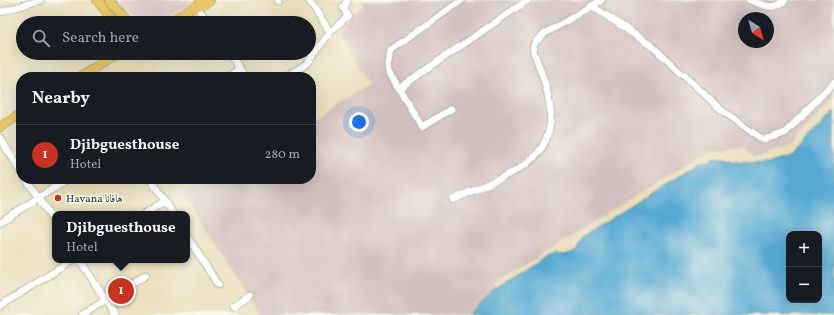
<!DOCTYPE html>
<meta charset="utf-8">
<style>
body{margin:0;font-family:Vollkorn,Amiri,serif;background:#20242c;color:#f1f3f6}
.controls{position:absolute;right:12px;bottom:12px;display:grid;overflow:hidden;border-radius:8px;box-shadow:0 4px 16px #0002}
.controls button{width:36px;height:36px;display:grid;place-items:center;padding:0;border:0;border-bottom:1px solid #363941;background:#171b24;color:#f1f3f6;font:20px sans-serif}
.compass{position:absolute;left:738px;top:12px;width:36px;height:36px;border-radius:50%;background:#171b24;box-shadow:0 4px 16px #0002;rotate:143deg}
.you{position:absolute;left:359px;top:122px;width:14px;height:14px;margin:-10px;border:3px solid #fff;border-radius:50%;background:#1a73e8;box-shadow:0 0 0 6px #1a73e833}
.badge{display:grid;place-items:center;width:26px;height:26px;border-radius:50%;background:#c8321e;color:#fff;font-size:13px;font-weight:700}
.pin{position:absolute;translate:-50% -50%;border:2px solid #fff;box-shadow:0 1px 4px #0006}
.popup{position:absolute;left:52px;top:211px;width:138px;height:52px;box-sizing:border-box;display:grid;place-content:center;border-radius:8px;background:#171b24;filter:drop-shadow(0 1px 3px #0005);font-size:13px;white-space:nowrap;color:#9ea1a6}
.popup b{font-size:15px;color:#f1f3f6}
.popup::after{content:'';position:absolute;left:50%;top:100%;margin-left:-8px;border:8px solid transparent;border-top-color:#171b24}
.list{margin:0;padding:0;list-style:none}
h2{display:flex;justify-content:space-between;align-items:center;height:52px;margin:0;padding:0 16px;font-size:17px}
h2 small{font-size:13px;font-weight:400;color:#9ea1a6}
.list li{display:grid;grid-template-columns:26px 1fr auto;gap:12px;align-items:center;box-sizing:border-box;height:60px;padding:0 16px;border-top:1px solid #363941}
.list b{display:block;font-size:15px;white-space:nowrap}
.list p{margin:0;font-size:13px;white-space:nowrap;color:#9ea1a6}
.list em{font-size:13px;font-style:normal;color:#9ea1a6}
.icon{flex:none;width:22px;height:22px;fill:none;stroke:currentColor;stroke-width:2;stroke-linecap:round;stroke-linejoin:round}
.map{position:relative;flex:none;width:834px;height:315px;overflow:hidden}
.search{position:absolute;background:#171b24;box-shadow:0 4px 16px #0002;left:16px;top:16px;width:300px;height:44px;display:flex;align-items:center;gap:10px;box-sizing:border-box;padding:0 14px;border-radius:22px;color:#9ea1a6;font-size:15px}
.panel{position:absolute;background:#171b24;box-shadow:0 4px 16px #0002;left:16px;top:72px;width:300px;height:112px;border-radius:16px}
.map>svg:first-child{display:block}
.industrial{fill:#d0c0bc;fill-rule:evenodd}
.water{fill:#58aad3;stroke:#3c7484;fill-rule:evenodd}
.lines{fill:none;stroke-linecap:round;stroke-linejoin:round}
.minor-casing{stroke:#848e77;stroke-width:8}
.major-casing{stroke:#848e77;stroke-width:10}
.minor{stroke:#fff;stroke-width:7}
.major{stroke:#eac769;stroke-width:9}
.poi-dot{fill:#c8321e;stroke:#fbf7ec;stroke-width:1.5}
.labels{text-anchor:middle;stroke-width:3;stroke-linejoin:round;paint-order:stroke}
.poi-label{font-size:11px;fill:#1f3d34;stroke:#fbf7ec;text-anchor:start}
</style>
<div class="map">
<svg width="834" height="315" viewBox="0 0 834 315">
<rect width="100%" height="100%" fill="#fbf7ec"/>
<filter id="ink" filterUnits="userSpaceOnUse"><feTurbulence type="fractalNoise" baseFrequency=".025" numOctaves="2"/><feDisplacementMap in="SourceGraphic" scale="8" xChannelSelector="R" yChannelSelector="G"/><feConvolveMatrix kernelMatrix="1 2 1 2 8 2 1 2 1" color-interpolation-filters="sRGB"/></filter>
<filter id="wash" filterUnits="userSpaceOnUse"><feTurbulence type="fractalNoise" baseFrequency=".012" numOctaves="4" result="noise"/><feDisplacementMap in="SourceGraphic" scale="16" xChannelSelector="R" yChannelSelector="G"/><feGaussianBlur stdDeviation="0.9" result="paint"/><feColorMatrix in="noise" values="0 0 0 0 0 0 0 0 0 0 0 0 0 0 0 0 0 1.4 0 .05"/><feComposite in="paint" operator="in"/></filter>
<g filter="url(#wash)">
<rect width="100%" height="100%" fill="#e8deba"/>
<g class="industrial">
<path d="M 113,0 L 196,0 L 167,18 L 153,18 L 136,17 L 122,10 Z"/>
<path d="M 361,0 L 834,0 L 834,99 L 789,147 L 754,157 L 743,146 L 714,147 L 495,284 L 498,289 L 468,315 L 259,315 L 260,314 L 185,197 L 213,179 L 311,179 L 311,119 L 368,85 L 337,30 L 363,4 ZM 744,18 L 768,18 L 768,42 L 744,42 Z"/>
</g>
<path class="water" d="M 834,112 L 834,315 L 468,315 L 498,289 L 546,257 L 554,254 L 565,255 L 576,251 L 583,236 L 700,163 L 714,158 L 724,157 L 735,161 L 769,163 L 789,157 L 799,148 ZM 789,234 L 819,234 L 819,300 L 789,300 Z"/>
</g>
<g filter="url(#ink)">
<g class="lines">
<defs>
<g id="minor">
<path d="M 278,0 L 278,1"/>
<path d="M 309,0 L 330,32"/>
<path d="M 749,0 C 763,5 773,12 785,0"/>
<path d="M 196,5 L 208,23"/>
<path d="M 592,6 L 653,47 L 719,108 L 763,140 L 785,133 L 834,82"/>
<path d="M 0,12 L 41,0"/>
<path d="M 229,53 L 245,77"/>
<path d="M 227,77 L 240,69"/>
<path d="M 285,77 L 308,63 L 330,32 L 348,16 L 343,8 L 347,0"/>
<path d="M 399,88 L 528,0"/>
<path d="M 451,109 L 422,127 L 388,70 L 391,50 L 462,0"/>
<path d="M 0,138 L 21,171"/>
<path d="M 26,179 L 55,223"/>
<path d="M 453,200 C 468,193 483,186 498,179 C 505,176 513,173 520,168 C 568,139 549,92 533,50 C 533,42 538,39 544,34 L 602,0"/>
<path d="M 165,201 L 173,214"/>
<path d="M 144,214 L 165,201 L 150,179"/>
<path d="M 0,222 L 68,179"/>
<path d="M 187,236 L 218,285"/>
<path d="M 80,260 L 115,315"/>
<path d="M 0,306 L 73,260"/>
<path d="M 234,306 L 250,295"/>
<path d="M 82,315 L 146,275"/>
</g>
<g id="major">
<path d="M 97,0 L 115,23"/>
<path d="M 109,0 L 129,23"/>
<path d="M 198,5 L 203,4 L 210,0"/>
<path d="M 167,23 L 198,5 L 202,0"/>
<path d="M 80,77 L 118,53"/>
<path d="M 0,127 L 21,114"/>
</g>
</defs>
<use href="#minor" class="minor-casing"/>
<use href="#major" class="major-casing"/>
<use href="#minor" class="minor"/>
<use href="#major" class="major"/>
</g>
</g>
<circle class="poi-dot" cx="58" cy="198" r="4"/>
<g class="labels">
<g class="poi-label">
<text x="66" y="202">Havana هافانا</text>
</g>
</g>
</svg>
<div class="controls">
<button>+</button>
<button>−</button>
</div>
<svg class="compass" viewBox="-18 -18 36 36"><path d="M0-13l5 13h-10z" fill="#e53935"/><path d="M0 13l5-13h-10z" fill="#9ea1a6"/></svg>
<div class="you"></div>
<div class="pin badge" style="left:121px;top:291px">1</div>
<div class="popup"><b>Djibguesthouse</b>Hotel</div>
<div class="search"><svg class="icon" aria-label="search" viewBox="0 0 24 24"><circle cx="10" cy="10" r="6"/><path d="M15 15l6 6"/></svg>Search here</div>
<section class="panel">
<h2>Nearby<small></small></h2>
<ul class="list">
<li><span class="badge">1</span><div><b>Djibguesthouse</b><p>Hotel</p></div><em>280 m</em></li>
</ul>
</section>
</div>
